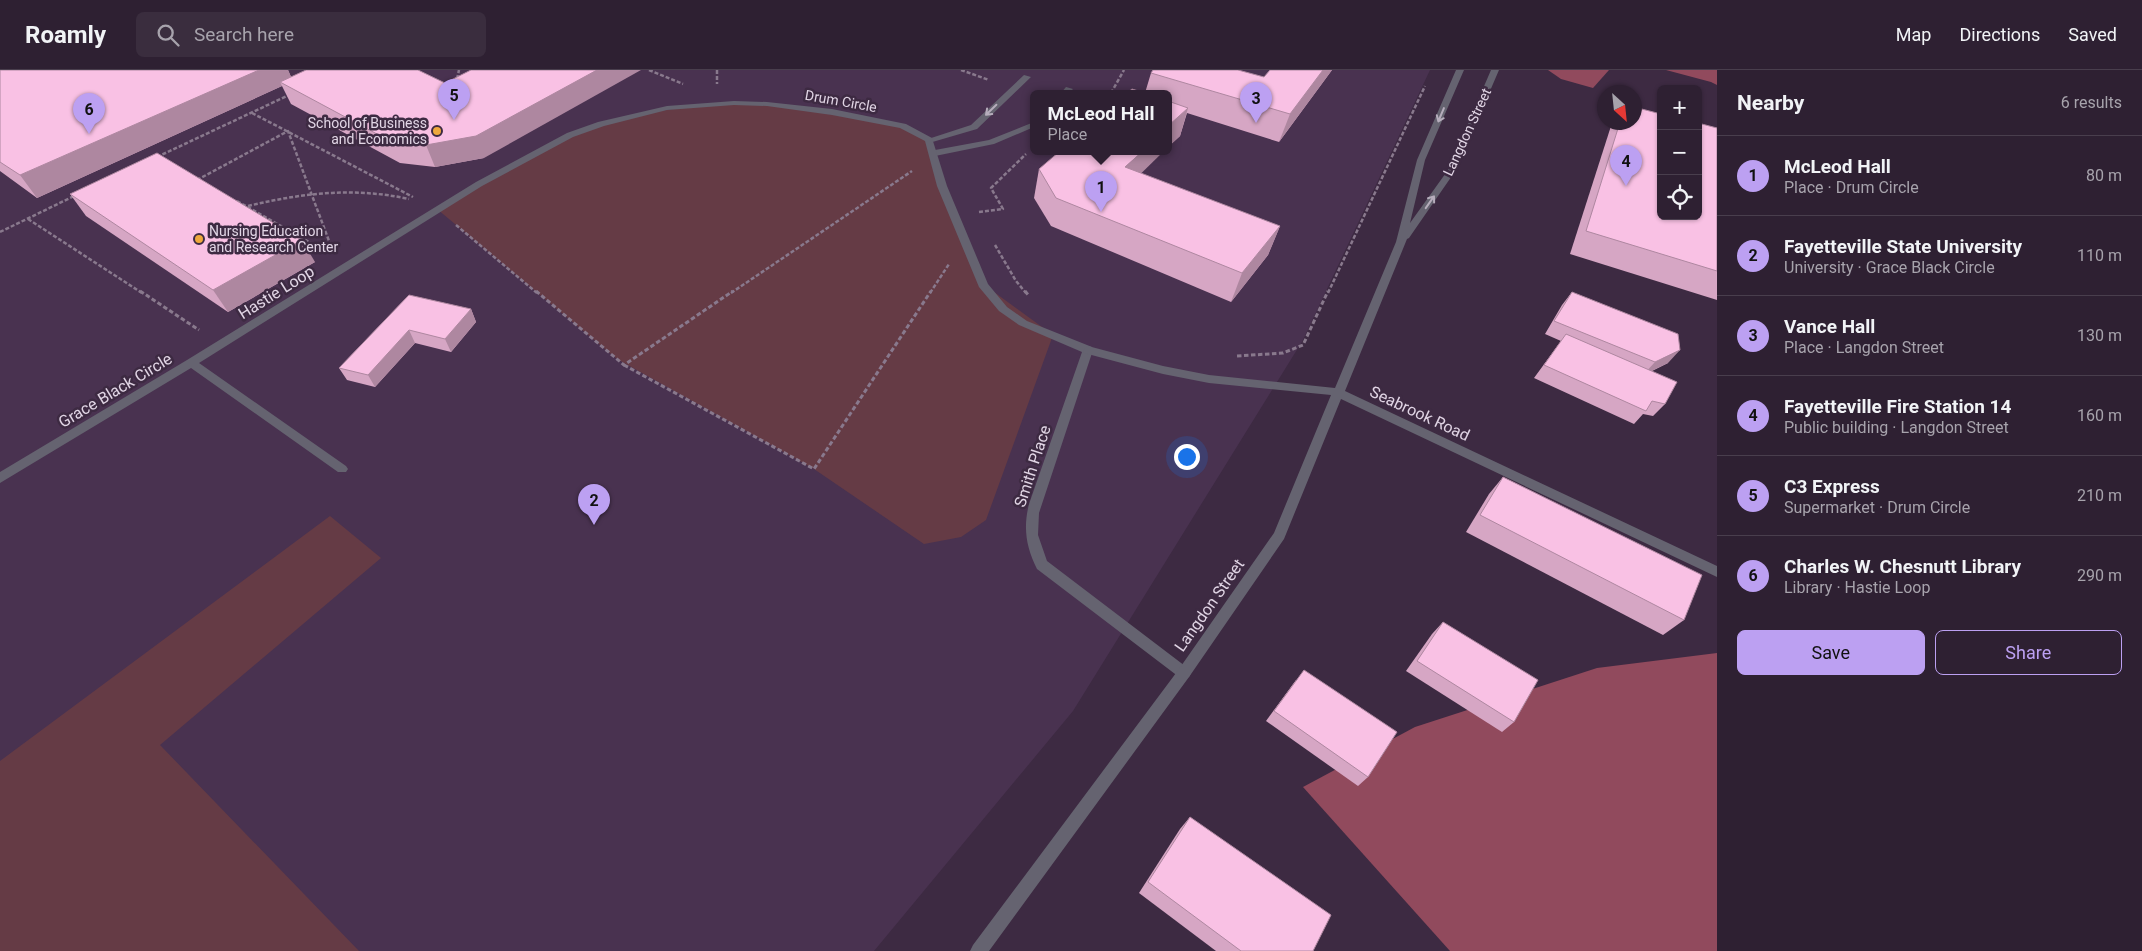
<!DOCTYPE html>
<meta charset="utf-8">
<style>
body{margin:0;font-family:Roboto,sans-serif;background:#3a2d3e;color:#f1f3f6}
.controls{position:absolute;right:15px;top:15px;display:grid;overflow:hidden;border-radius:8px;box-shadow:0 1px 4px #0004}
.controls button{width:45px;height:45px;display:grid;place-items:center;padding:0;border:0;border-bottom:1px solid #493e4d;background:#2e2032;color:#f1f3f6;font:25px sans-serif}
.compass{position:absolute;left:1597px;top:15px;width:45px;height:45px;border-radius:50%;background:#2e2032;box-shadow:0 1px 4px #0004;rotate:153deg}
.you{position:absolute;left:1186px;top:386px;width:18px;height:18px;margin:-12px;border:4px solid #fff;border-radius:50%;background:#1a73e8;box-shadow:0 0 0 8px #1a73e833}
.badge{display:grid;place-items:center;width:32px;height:32px;border-radius:50%;background:#bca0f2;color:#111;font-size:16px;font-weight:700}
.pin{position:absolute;translate:-50% -41px;filter:drop-shadow(0 1px 2px #0008)}
.pin::after{content:'';position:absolute;top:26px;width:18px;height:15px;background:inherit;clip-path:polygon(0 0,100% 0,50% 100%)}
.popup{position:absolute;left:1030px;top:20px;width:142px;height:65px;box-sizing:border-box;display:grid;place-content:center;border-radius:8px;background:#2e2032;filter:drop-shadow(0 1px 4px #0005);font-size:16px;white-space:nowrap;color:#a7a3ac}
.popup b{font-size:19px;color:#f1f3f6}
.popup::after{content:'';position:absolute;left:50%;top:100%;margin-left:-10px;border:10px solid transparent;border-top-color:#2e2032}
.list{margin:0;padding:0;list-style:none}
h2{display:flex;justify-content:space-between;align-items:center;height:65px;margin:0;padding:0 20px;font-size:21px}
h2 small{font-size:16px;font-weight:400;color:#a7a3ac}
.list li{display:grid;grid-template-columns:32px 1fr auto;gap:15px;align-items:center;box-sizing:border-box;height:80px;padding:0 20px;border-top:1px solid #493e4d}
.list b{display:block;font-size:19px;white-space:nowrap}
.list p{margin:0;font-size:16px;white-space:nowrap;color:#a7a3ac}
.list em{font-size:16px;font-style:normal;color:#a7a3ac}
.actions{display:flex;gap:10px;padding:15px 20px}
.actions a{flex:1;padding:11px 0;border:1px solid #bca0f2;border-radius:8px;text-align:center;font-size:18px;color:#bca0f2}
.actions .main{background:#bca0f2;color:#111}
.icon{flex:none;width:28px;height:28px;fill:none;stroke:currentColor;stroke-width:2;stroke-linecap:round;stroke-linejoin:round}
.map{position:relative;flex:none;width:1717px;height:881px;overflow:hidden}
header{display:flex;align-items:center;gap:30px;box-sizing:border-box;height:70px;padding:0 25px;background:#2e2032;border-bottom:1px solid #493e4d}
header strong{font-size:24px}
nav{display:flex;gap:28px;margin-inline-start:auto;font-size:18px}
.search{width:350px;height:45px;background:#3a2d3e;display:flex;align-items:center;gap:12px;box-sizing:border-box;padding:0 18px;border-radius:8px;color:#a7a3ac;font-size:19px}
main{display:flex}
aside{flex:1;background:#2e2032}
.map>svg:first-child{display:block}
.built{fill:#493250;fill-rule:evenodd}
.green{fill:#653b45}
.forest{fill:#914a5d}
.lines{fill:none;stroke-linecap:round;stroke-linejoin:round}
.path-far1{stroke:#89798d;stroke-width:2.5;stroke-dasharray:4 2;stroke-linecap:butt}
.path{stroke:#89798d;stroke-width:3;stroke-dasharray:4.5 2.5;stroke-linecap:butt}
.service{fill:#656370;fill-rule:evenodd}
.minor{fill:#656370;fill-rule:evenodd}
.tertiary{fill:#656370;fill-rule:evenodd}
.wall{fill:#d6a6c4}
.shaded-wall{fill:#ae87a0}
.building{fill:#f9c1e4;stroke:#ae87a0}
.oneway{stroke:#b6adbc}
.poi-dot{fill:#eea83c;stroke:#3d2a42;stroke-width:2}
.labels{text-anchor:middle;stroke-width:5;stroke-linejoin:round;paint-order:stroke}
.far-street-label{font-size:14px;fill:#e1d5e5;stroke:#3d2a42}
.far-poi-label{font-size:14px;fill:#e1d5e5;stroke:#3d2a42;text-anchor:end}
.street-label{font-size:16px;fill:#e1d5e5;stroke:#3d2a42}
</style>
<header>
<strong>Roamly</strong>
<div class="search"><svg class="icon" aria-label="search" viewBox="0 0 24 24"><circle cx="10" cy="10" r="6"/><path d="M15 15l6 6"/></svg>Search here</div>
<nav><a>Map</a><a>Directions</a><a>Saved</a></nav>
</header>
<main>
<div class="map">
<svg width="1717" height="881" viewBox="0 0 1717 881">
<rect width="100%" height="100%" fill="#3d2a42"/>
<path class="built" d="M 0,0 L 1430,0 L 1303,270 L 1073,641 L 874,881 L 0,881 ZM 1034,23 L 1168,23 L 1168,81 L 1034,81 Z"/>
<g class="green">
<path d="M 767,34 L 903,56 L 929,70 L 983,214 L 1053,265 L 986,450 L 961,467 L 924,474 L 814,399 L 617,289 L 437,139 L 570,65 L 634,45 L 699,35 Z"/>
<path d="M 330,446 L 381,488 L 160,675 L 359,881 L 0,881 L 0,691 Z"/>
</g>
<g class="forest">
<path d="M 1548,0 L 1609,0 L 1593,18 L 1561,9 Z"/>
<path d="M 1666,0 L 1717,0 L 1717,15 L 1711,12 Z"/>
<path d="M 1717,583 L 1717,881 L 1450,881 L 1303,717 L 1415,657 L 1597,598 Z"/>
</g>
<g class="lines">
<g class="path-far1">
<path d="M 649,0 L 683,14"/>
<path d="M 717,0 L 717,14"/>
<path d="M 961,0 L 989,10"/>
<path d="M 457,9 L 459,0"/>
<path d="M 1111,23 L 1124,0"/>
<path d="M 252,43 L 413,127"/>
<path d="M 157,87 L 289,25"/>
<path d="M 197,110 L 288,61 L 332,179"/>
<path d="M 237,131 L 325,181"/>
<path d="M 248,136 C 302,123 354,117 409,129"/>
<path d="M 979,142 L 1003,139 L 991,118 L 1026,84"/>
<path d="M 28,149 L 142,223"/>
<path d="M 456,155 L 537,223"/>
<path d="M 0,162 L 74,126"/>
<path d="M 995,175 L 1016,211 L 1026,223"/>
<path d="M 731,223 L 912,101"/>
<path d="M 930,223 L 949,194"/>
<path d="M 1328,223 L 1425,16"/>
</g>
<g class="path">
<path d="M 140,221 L 199,260"/>
<path d="M 536,221 L 624,295 L 733,221"/>
<path d="M 1025,221 L 1029,226"/>
<path d="M 1237,286 L 1283,283 L 1303,275 L 1328,221"/>
<path d="M 624,295 L 814,399 L 931,221"/>
</g>
<g class="service">
<path d="M 1024,5 L 1031,7 L 977,59 L 929,73 L 925,70 L 971,55 Z"/>
<path d="M 1066,17 L 1073,19 L 1069,23 L 1061,23 Z"/>
<path d="M 1034,52 L 1034,57 L 994,74 L 935,86 L 931,83 L 935,80 L 989,70 Z"/>
</g>
<path class="minor" d="M 734,31 L 767,32 L 832,39 L 906,54 L 932,68 L 947,116 L 988,214 L 1007,237 L 1027,251 L 1092,277 L 1093,280 L 1039,443 L 1038,465 L 1047,491 L 1189,599 L 1191,603 L 1189,607 L 1184,609 L 1179,607 L 1037,499 C 1026,477 1023,458 1029,434 L 1082,282 L 1019,255 L 999,241 L 979,217 L 937,116 L 925,71 L 900,58 L 832,45 L 767,36 L 734,35 L 667,40 L 604,56 L 573,67 L 482,116 L 199,293 L 346,396 L 348,399 L 346,402 L 338,402 L 191,298 L 0,413 L 0,402 L 187,290 L 476,112 L 567,63 L 598,52 L 667,36 Z"/>
<path class="tertiary" d="M 1456,0 L 1464,0 L 1425,90 L 1410,153 L 1448,100 L 1491,0 L 1499,0 L 1456,100 L 1409,168 L 1407,169 L 1345,321 L 1717,496 L 1717,507 L 1341,329 L 1284,469 L 1189,607 L 989,881 L 970,881 L 973,875 L 1179,599 L 1274,463 L 1331,325 L 1209,313 L 1163,304 L 1084,283 L 1083,280 L 1088,276 L 1163,296 L 1209,305 L 1335,318 L 1396,172 L 1417,90 Z"/>
</g>
<g class="wall">
<path d="M 0,0 L 288,0 L 291,7 L 484,88 L 435,97 L 400,93 L 291,34 L 282,16 L 37,128 L 0,101 Z"/>
<path d="M 1332,0 L 1279,72 L 1187,43 L 1180,66 L 1168,77 L 1168,23 L 1145,23 L 1151,3 L 1264,7 Z"/>
<path d="M 1614,52 L 1634,52 L 1717,58 L 1717,230 L 1570,184 L 1611,56 Z"/>
<path d="M 1039,99 L 1141,104 L 1280,156 L 1268,185 L 1231,232 L 1051,156 L 1034,128 Z"/>
<path d="M 70,124 L 315,192 L 228,242 L 86,146 Z"/>
<path d="M 1572,222 L 1668,293 L 1652,301 L 1665,334 L 1653,346 L 1643,344 L 1634,354 L 1534,308 L 1561,271 L 1545,264 L 1562,235 Z"/>
<path d="M 409,225 L 471,239 L 476,252 L 451,282 L 415,273 L 375,317 L 347,310 L 339,298 Z"/>
<path d="M 1503,407 L 1684,550 L 1663,565 L 1466,462 L 1489,424 Z"/>
<path d="M 1443,552 L 1514,652 L 1502,662 L 1406,601 L 1432,564 Z"/>
<path d="M 1296,610 L 1368,707 L 1358,716 L 1266,651 Z"/>
<path d="M 1190,747 L 1313,881 L 1216,881 L 1139,823 L 1180,759 Z"/>
</g>
<g class="shaded-wall">
<path d="M 259,0 L 288,0 L 293,11 L 280,12 L 282,16 L 37,128 L 20,105 Z"/>
<path d="M 597,0 L 641,0 L 484,88 L 435,97 L 426,75 Z"/>
<path d="M 1323,0 L 1332,0 L 1279,72 L 1290,44 Z"/>
<path d="M 1188,38 L 1180,66 L 1168,77 L 1168,56 Z"/>
<path d="M 1143,81 L 1164,81 L 1118,126 L 1125,97 Z"/>
<path d="M 1280,156 L 1268,185 L 1231,232 L 1242,203 Z"/>
<path d="M 302,170 L 315,192 L 228,242 L 213,220 Z"/>
<path d="M 471,239 L 476,252 L 451,282 L 445,269 Z"/>
<path d="M 409,260 L 415,273 L 375,317 L 368,305 Z"/>
<path d="M 1680,280 L 1668,293 L 1643,305 L 1655,292 Z"/>
</g>
<g class="building">
<path d="M 0,0 L 259,0 L 20,105 L 0,92 Z"/>
<path d="M 306,0 L 418,0 L 445,13 L 471,0 L 597,0 L 476,66 L 426,75 L 390,71 L 280,12 Z"/>
<path d="M 1153,0 L 1238,0 L 1264,7 L 1270,0 L 1323,0 L 1290,44 L 1151,3 Z"/>
<path d="M 1132,19 L 1145,23 L 1127,23 Z"/>
<path d="M 1168,31 L 1188,38 L 1168,56 Z"/>
<path d="M 1634,37 L 1661,44 L 1661,146 L 1698,146 L 1698,53 L 1717,58 L 1717,201 L 1586,161 L 1620,52 L 1634,52 Z"/>
<path d="M 1060,81 L 1143,81 L 1125,97 L 1280,156 L 1242,203 L 1056,128 L 1039,99 Z"/>
<path d="M 157,83 L 302,170 L 213,220 L 70,124 Z"/>
<path d="M 1572,222 L 1678,264 L 1680,280 L 1655,292 L 1554,251 Z"/>
<path d="M 409,225 L 471,239 L 445,269 L 409,260 L 368,305 L 339,298 Z"/>
<path d="M 1566,264 L 1677,312 L 1665,334 L 1652,331 L 1646,341 L 1544,295 Z"/>
<path d="M 1503,407 L 1702,505 L 1684,550 L 1480,445 Z"/>
<path d="M 1443,552 L 1538,610 L 1514,652 L 1417,591 Z"/>
<path d="M 1304,600 L 1397,662 L 1368,707 L 1274,641 Z"/>
<path d="M 1190,747 L 1331,845 L 1313,881 L 1241,881 L 1148,812 Z"/>
</g>
<defs><path id="oneway-shaft" d="M-6 0H5M1.5-3L5.5 0L1.5 3" fill="none" stroke-width="1.6" stroke-linecap="round" stroke-linejoin="round" transform="scale(1.25)"/></defs>
<g class="oneway">
<use href="#oneway-shaft" transform="translate(991 40) rotate(136)"/>
<use href="#oneway-shaft" transform="translate(1441 45) rotate(113)"/>
<use href="#oneway-shaft" transform="translate(1430 132) rotate(-55)"/>
</g>
<g class="poi-dot">
<circle cx="437" cy="61" r="5"/>
<circle cx="199" cy="169" r="5"/>
</g>
<g class="labels">
<g class="far-street-label">
<text transform="translate(841 31) rotate(10)" y="5">Drum Circle</text>
<text transform="translate(1467 62) rotate(-65)" y="5">Langdon Street</text>
</g>
<g class="far-poi-label">
<text x="427" y="58">School of Business<tspan x="427" dy="16">and Economics</tspan></text>
<text x="209" y="166" text-anchor="start">Nursing Education<tspan x="209" dy="16">and Research Center</tspan></text>
</g>
<g class="street-label">
<text transform="translate(276 222) rotate(-32)" y="6">Hastie Loop</text>
<text transform="translate(115 320) rotate(-31)" y="6">Grace Black Circle</text>
<text transform="translate(1420 343) rotate(25)" y="6">Seabrook Road</text>
<text transform="translate(1032 396) rotate(-72)" y="6">Smith Place</text>
<text transform="translate(1209 535) rotate(-55)" y="6">Langdon Street</text>
</g>
</g>
</svg>
<div class="controls">
<button>+</button>
<button>−</button>
<button><svg class="icon" aria-label="locate" viewBox="0 0 24 24"><circle cx="12" cy="12" r="6"/><path d="M12 2v4M12 18v4M2 12h4M18 12h4"/></svg></button>
</div>
<svg class="compass" viewBox="-18 -18 36 36"><path d="M0-13l5 13h-10z" fill="#e53935"/><path d="M0 13l5-13h-10z" fill="#a7a3ac"/></svg>
<div class="you"></div>
<div class="pin badge" style="left:1101px;top:142px">1</div>
<div class="popup"><b>McLeod Hall</b>Place</div>
<div class="pin badge" style="left:594px;top:455px">2</div>
<div class="pin badge" style="left:1256px;top:53px">3</div>
<div class="pin badge" style="left:1626px;top:116px">4</div>
<div class="pin badge" style="left:454px;top:50px">5</div>
<div class="pin badge" style="left:89px;top:64px">6</div>
</div>
<aside>
<h2>Nearby<small>6 results</small></h2>
<ul class="list">
<li><span class="badge">1</span><div><b>McLeod Hall</b><p>Place · Drum Circle</p></div><em>80 m</em></li>
<li><span class="badge">2</span><div><b>Fayetteville State University</b><p>University · Grace Black Circle</p></div><em>110 m</em></li>
<li><span class="badge">3</span><div><b>Vance Hall</b><p>Place · Langdon Street</p></div><em>130 m</em></li>
<li><span class="badge">4</span><div><b>Fayetteville Fire Station 14</b><p>Public building · Langdon Street</p></div><em>160 m</em></li>
<li><span class="badge">5</span><div><b>C3 Express</b><p>Supermarket · Drum Circle</p></div><em>210 m</em></li>
<li><span class="badge">6</span><div><b>Charles W. Chesnutt Library</b><p>Library · Hastie Loop</p></div><em>290 m</em></li>
</ul>
<div class="actions"><a class="main">Save</a><a>Share</a></div>
</aside>
</main>
